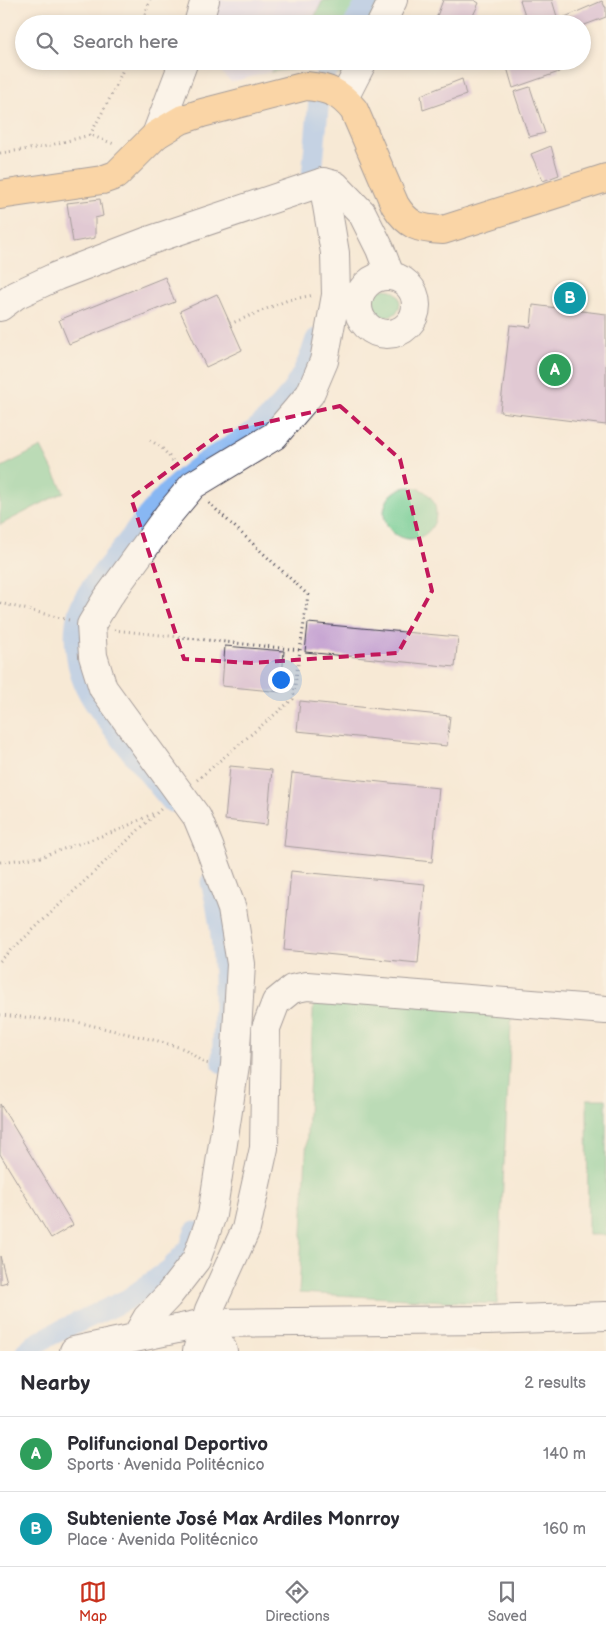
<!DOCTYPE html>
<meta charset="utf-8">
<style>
body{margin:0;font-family:"Balsamiq Sans",sans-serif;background:#f7f7f7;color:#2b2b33}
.you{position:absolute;left:280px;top:679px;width:18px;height:18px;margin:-12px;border:4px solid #fff;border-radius:50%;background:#1a73e8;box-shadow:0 0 0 8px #1a73e833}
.badge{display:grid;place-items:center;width:32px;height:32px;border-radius:50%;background:#c8321e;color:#fff;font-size:16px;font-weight:700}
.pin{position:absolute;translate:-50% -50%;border:2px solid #fff;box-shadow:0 1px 5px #0006}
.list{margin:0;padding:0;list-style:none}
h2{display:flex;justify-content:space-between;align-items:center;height:65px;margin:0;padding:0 20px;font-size:21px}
h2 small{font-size:16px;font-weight:400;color:#7c7c81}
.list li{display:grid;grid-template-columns:32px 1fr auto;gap:15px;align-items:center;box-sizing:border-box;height:75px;padding:0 20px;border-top:1px solid #e1e1e2}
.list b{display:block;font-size:19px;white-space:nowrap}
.list p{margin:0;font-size:16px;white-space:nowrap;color:#7c7c81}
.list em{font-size:16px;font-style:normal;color:#7c7c81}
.icon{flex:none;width:28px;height:28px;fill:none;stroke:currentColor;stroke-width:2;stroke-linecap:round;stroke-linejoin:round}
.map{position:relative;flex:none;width:606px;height:1351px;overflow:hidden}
.search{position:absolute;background:#fff;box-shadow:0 2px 8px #0003;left:15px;right:15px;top:15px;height:55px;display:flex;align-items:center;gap:12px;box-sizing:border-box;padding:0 18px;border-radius:28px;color:#7c7c81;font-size:19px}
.sheet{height:215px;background:#fff}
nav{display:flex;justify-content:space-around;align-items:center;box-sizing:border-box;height:70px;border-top:1px solid #e1e1e2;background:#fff;font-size:14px;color:#7c7c81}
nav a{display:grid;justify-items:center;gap:2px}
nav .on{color:#c8321e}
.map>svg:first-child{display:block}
.built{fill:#dbd6f7}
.green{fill:#72cb91;stroke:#4a7666}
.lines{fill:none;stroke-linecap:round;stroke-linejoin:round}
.canal{stroke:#88b7f3;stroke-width:21}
.building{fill:#c5a2d1}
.minor-casing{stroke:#424052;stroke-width:30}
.major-casing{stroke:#424052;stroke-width:30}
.path{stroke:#424052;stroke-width:3;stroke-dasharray:1 4;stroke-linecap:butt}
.minor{stroke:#fff;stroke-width:28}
.major{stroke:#fcbd6e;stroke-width:28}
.marked{fill:none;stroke:#c2185b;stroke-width:4;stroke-dasharray:10 6;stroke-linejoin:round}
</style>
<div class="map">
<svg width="606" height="1351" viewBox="0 0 606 1351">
<rect width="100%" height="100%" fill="#fbf7ec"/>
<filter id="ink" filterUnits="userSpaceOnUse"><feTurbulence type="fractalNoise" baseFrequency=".02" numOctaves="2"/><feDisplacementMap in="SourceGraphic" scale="10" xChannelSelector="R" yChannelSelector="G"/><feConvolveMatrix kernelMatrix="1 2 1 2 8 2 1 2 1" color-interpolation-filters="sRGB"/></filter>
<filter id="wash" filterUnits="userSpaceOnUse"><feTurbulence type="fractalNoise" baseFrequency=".0096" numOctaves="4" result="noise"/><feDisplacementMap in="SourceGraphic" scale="20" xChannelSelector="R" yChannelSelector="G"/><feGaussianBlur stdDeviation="1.12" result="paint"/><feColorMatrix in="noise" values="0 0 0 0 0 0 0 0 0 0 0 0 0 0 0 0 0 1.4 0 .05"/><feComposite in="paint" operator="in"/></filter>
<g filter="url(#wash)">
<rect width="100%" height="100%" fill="#f7e9d5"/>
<g class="built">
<path d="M 219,0 L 323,0 L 311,24 L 212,24 Z"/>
<path d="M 210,61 L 282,61 L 270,72 L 231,82 Z"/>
</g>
<g class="green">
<path d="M 323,0 L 382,0 L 369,24 L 311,24 Z"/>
<path d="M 282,61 L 350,61 L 343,75 L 311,68 L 270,72 Z"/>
<circle cx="386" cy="303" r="14"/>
<path d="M 41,447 L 64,492 L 0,525 L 0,468 Z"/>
<circle cx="410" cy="513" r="26"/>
<path d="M 314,994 L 512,1005 L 497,1304 L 299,1293 Z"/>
<path d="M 587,1099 L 606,1099 L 606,1235 L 588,1235 Z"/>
</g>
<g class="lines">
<g class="canal">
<path d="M 354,24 L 368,0"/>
<path d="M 326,72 L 333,61"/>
<path d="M 312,175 L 319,99"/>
<path d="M 172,802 C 152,779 133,755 115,731 C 106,719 96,707 89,694 C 76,672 71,634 79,610 C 87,588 106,569 120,551 C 143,520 165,491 196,468 C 216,453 240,443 259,426 C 288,402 305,375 316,339"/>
<path d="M 211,882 C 227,941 225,1002 222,1063"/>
<path d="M 27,1351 L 32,1346 L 53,1334 L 128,1299 L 170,1269 L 190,1247 L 195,1231"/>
</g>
</g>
<g id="blocks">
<g class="building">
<path d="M 443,0 L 474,0 L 479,3 L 469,24 L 434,24 Z"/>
<path d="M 520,0 L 552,0 L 558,20 L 602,1 L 605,7 L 606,7 L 606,17 L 582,26 L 582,24 L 528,24 Z"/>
<path d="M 515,61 L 556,61 L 559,72 L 513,88 L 506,64 Z"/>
<path d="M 462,79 L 466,95 L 423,110 L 421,95 Z"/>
<path d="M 530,87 L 545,133 L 529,137 L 514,92 Z"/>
<path d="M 551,146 L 559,175 L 543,181 L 531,154 Z"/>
<path d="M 100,199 L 103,216 L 95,218 L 95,238 L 73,242 L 67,203 Z"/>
<path d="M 165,277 L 175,302 L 69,344 L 59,320 Z"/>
<path d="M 217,294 L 242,350 L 206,367 L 180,311 Z"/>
<path d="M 533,305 L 606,314 L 606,425 L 500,412 L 510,325 L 531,327 Z"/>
<path d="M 308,623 L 458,637 L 455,667 L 305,652 Z"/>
<path d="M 225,646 L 284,651 L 281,692 L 222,686 Z"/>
<path d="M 300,701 L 450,716 L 447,746 L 297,731 Z"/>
<path d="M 230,766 L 272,770 L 267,825 L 225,820 Z"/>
<path d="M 292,773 L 439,788 L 432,862 L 284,846 Z"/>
<path d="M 291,871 L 425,884 L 418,963 L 284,950 Z"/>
<path d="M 0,1104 L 73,1225 L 51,1238 L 0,1154 Z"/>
<path d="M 0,1256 L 7,1282 L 0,1284 Z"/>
</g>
</g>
</g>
<g filter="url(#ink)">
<use href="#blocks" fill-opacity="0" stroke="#424052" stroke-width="1"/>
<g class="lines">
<defs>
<g id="minor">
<path d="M 198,24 L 205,0"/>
<path d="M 381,24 L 393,0"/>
<path d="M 344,98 L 363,61"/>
<path d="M 156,135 L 184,61"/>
<circle cx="387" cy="305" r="29"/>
<path d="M 0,307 L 16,295 L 57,276 L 148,241 L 323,182 L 335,185 L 362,213 L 380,249 L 390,275"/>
<path d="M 205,1323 L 221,1346 L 223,1351"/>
<path d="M 136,1337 L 147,1318 L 168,1296 L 196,1260 L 212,1215 L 235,1065 L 241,964 L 232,909 L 209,846 L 197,817 L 103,688 L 93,656 L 91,625 L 106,600 L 168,515 L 193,485 L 274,436 L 310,394 L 324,361 L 336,295 L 335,253 L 323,182"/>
<path d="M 74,1351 L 205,1323 L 487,1320 L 606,1316"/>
<path d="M 197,1351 L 209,1310 L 246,1229 L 264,1148 L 266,1028 L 276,1002 L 292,989 L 307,986 L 606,1010"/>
</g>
<path id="major" d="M 0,195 L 102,180 L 116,175 L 156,135 L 181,120 L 202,113 L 306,86 C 329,88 340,93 354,110 L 395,205 C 408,226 419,229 443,230 L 606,178"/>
</defs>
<use href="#minor" class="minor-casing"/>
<use href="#major" class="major-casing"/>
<g class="path">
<path d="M 142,24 L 150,0"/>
<path d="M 90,135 L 111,96 L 127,61"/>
<path d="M 0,153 L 43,147 L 90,135 L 114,144"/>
<path d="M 230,324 L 288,300 L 314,295"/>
<path d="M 150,440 L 162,448 L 178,467"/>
<path d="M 0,603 L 69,620"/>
<path d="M 114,630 L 300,650"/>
<path d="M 197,780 L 293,699 L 308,595 L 208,502"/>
<path d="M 0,862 L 40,857 L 119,830 L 154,813"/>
<path d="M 0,961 L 163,807"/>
<path d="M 0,1015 L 77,1022 L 158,1041 L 185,1049 L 204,1063 L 211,1064"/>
</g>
<use href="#minor" class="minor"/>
<use href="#major" class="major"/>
</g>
</g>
<path d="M0 0H606V1351H0ZM 340,406 L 400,459 L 432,591 L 398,653 L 251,663 L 184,659 L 131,498 L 222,432 Z" fill="#f7e9d5" fill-opacity=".55" fill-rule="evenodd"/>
<path class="marked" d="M 340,406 L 400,459 L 432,591 L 398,653 L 251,663 L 184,659 L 131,498 L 222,432 Z"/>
</svg>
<div class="you"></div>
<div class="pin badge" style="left:555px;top:370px;background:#2e9e5b">A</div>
<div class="pin badge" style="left:570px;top:298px;background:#0f9aa8">B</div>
<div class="search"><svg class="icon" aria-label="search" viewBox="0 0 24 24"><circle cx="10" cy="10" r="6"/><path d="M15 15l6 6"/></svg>Search here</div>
</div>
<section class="sheet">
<h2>Nearby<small>2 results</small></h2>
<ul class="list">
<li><span class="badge" style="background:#2e9e5b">A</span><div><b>Polifuncional Deportivo</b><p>Sports · Avenida Politécnico</p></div><em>140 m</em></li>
<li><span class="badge" style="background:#0f9aa8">B</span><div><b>Subteniente José Max Ardiles Monrroy</b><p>Place · Avenida Politécnico</p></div><em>160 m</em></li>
</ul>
</section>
<nav>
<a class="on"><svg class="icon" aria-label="map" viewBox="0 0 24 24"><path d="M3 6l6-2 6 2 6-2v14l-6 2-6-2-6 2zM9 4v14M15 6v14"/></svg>Map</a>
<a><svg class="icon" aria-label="directions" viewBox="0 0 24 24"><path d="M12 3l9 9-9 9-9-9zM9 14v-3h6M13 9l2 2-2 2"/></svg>Directions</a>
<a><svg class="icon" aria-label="saved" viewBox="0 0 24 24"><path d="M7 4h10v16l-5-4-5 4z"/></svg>Saved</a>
</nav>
